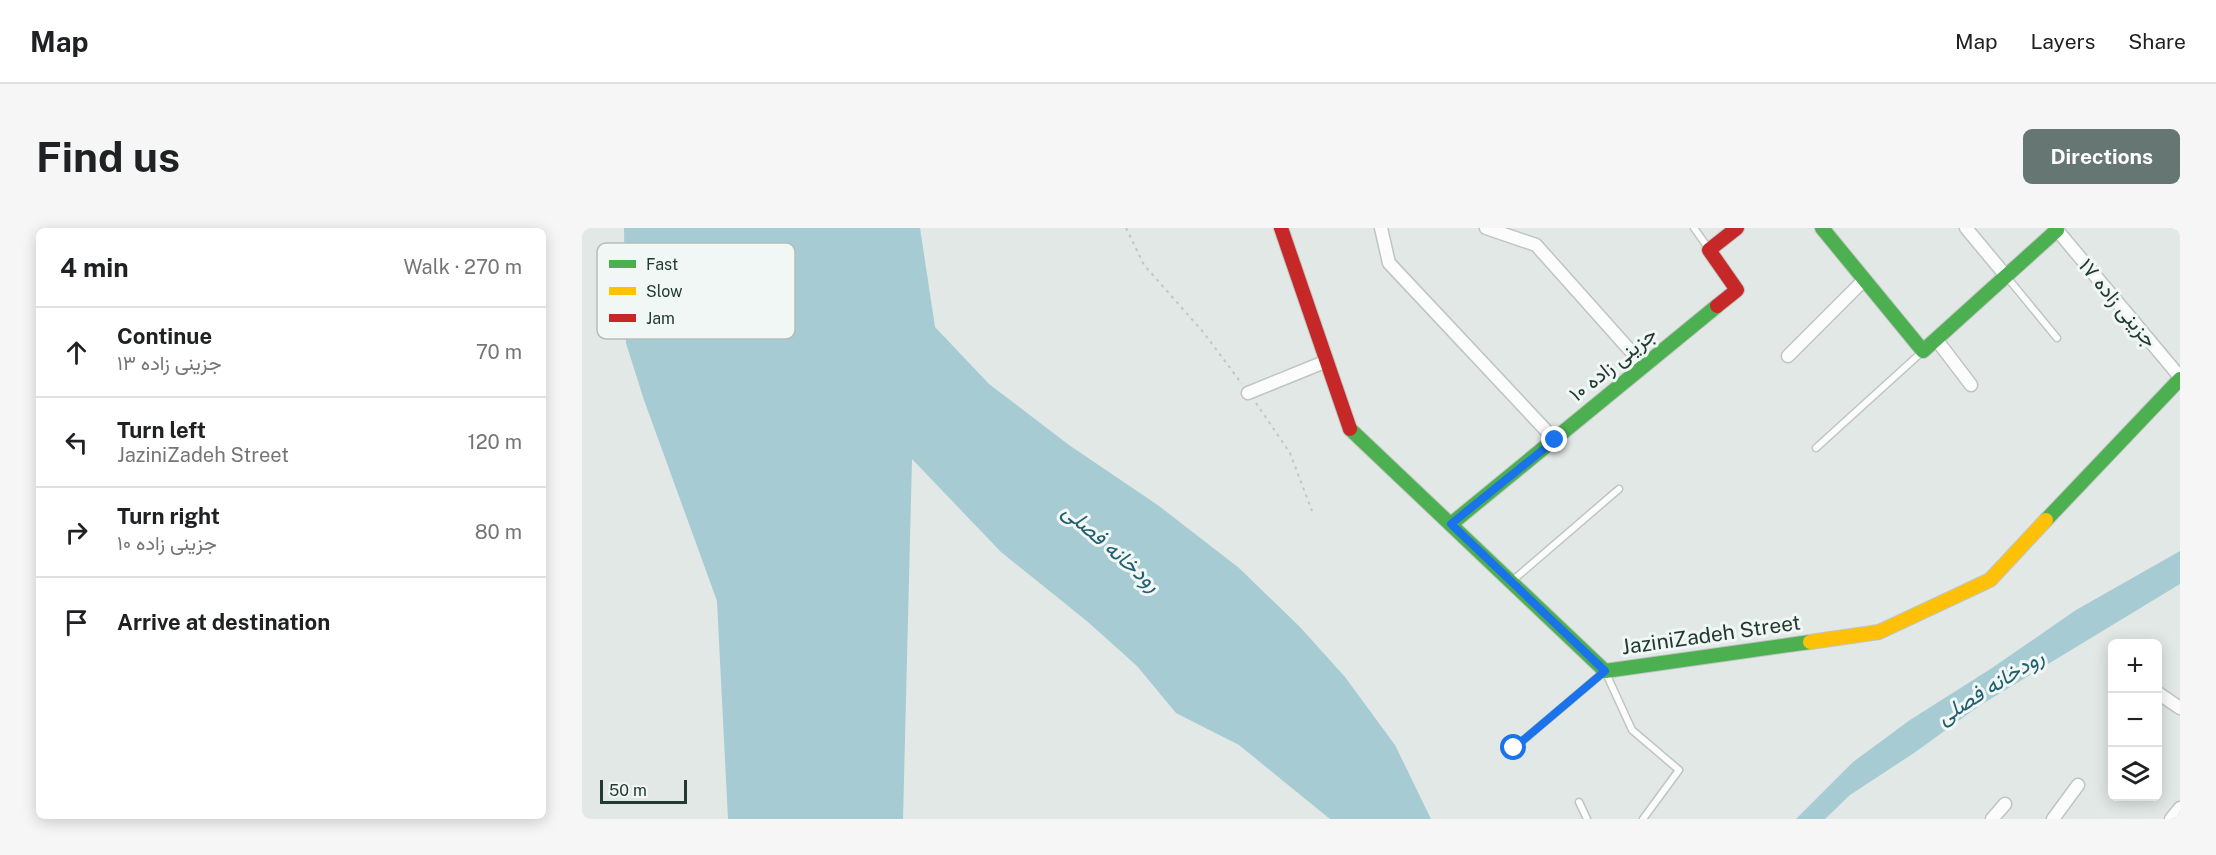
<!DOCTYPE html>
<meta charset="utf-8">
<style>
body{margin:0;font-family:"Public Sans",Vazirmatn,sans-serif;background:#f6f6f6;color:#202124}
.controls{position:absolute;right:18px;bottom:18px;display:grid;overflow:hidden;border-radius:9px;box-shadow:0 3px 15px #0003}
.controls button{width:54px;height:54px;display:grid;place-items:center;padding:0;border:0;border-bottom:2px solid #e0e0e0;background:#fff;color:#202124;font:30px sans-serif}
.scale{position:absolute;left:18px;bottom:15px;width:87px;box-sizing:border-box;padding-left:6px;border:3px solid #233934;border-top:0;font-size:16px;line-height:21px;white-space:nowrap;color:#233934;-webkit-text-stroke:4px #f0f7f4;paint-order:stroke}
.stop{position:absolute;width:18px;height:18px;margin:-14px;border:4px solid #1a73e8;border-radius:50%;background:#fff}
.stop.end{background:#1a73e8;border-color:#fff;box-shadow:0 2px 6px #0008}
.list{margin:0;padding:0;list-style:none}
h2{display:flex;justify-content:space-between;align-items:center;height:78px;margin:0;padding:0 24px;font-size:26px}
h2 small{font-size:20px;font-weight:400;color:#757577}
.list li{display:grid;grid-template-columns:39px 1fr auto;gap:18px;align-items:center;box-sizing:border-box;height:90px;padding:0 24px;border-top:2px solid #e0e0e0}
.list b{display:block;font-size:22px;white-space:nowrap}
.list p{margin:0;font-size:20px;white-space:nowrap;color:#757577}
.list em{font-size:20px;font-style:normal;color:#757577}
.icon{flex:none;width:33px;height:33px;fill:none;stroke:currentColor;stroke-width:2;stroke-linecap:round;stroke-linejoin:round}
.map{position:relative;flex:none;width:1598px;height:591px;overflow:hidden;border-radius:9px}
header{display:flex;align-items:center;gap:36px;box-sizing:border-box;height:84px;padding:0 30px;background:#fff;border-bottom:2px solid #e0e0e0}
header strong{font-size:28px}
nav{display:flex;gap:33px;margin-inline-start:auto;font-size:21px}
.intro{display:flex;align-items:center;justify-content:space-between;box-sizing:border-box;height:144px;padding:0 36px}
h1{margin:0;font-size:42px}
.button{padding:15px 27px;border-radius:9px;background:#667672;color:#fff;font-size:21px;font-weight:700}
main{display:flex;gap:36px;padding:0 36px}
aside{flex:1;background:#fff;border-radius:9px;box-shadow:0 3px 15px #0003}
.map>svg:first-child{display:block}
.water{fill:#a6cbd2}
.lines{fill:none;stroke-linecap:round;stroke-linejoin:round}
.lane-casing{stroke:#bfc5c2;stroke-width:9}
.street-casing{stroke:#bfc5c2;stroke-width:15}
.fast-casing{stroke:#bfc5c3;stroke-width:16}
.slow-casing{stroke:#bfc5c3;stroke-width:16}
.jam-casing{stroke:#bfc5c3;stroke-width:16}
.path{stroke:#c0c8c5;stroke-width:2;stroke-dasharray:3 4.5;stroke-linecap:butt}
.lane{stroke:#fbfcfb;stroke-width:6}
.street{stroke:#fbfcfb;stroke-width:12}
.fast{stroke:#4caf50;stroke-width:14}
.slow{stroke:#ffc107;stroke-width:14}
.jam{stroke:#c62828;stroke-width:14}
.route{stroke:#1a73e8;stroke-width:8}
.labels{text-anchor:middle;stroke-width:6;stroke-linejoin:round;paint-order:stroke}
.street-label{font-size:21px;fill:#233934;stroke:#f0f7f4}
.water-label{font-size:22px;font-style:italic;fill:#225f6f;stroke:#f0f7f4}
.key{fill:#f0f7f4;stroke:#b2beba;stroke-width:1.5}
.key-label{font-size:16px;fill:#233934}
</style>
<header>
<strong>Map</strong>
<nav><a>Map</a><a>Layers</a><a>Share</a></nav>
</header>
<div class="intro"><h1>Find us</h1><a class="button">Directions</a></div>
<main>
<aside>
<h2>4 min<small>Walk · 270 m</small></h2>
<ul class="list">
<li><svg class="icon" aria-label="ahead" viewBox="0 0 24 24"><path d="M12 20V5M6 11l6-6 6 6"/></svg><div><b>Continue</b><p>جزینی زاده ۱۳</p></div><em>70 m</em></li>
<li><svg class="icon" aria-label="left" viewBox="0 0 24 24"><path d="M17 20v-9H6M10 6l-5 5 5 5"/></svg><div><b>Turn left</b><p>JaziniZadeh Street</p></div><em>120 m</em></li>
<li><svg class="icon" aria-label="right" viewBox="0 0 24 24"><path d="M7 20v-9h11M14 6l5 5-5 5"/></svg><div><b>Turn right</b><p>جزینی زاده ۱۰</p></div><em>80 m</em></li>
<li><svg class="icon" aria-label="arrive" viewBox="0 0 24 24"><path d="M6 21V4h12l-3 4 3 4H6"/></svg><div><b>Arrive at destination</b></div></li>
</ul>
</aside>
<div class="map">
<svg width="1598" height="591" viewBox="0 0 1598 591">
<rect width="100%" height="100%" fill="#e2e8e5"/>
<g class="water">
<path d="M 42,0 L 338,0 L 353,99 L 407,156 L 487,217 L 577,278 L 657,340 L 718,399 L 763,449 L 813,517 L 849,591 L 748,591 L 657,517 L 594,485 L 555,438 L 506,394 L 419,324 L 330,231 L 321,591 L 146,591 L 135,373 L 62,172 L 44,115 Z"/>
<path d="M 1598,323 L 1598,356 L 1397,478 L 1332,525 L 1268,567 L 1243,591 L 1214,591 L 1271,534 L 1328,492 L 1410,440 L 1494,382 Z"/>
</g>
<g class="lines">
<defs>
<g id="lane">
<path d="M 1112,0 L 1127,21"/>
<path d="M 1424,48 L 1475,110"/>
<path d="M 1234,220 L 1341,123"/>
<path d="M 930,353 L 1037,261"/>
<path d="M 932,520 L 1023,443 L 1050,502 L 1097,542 L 1061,591"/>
<path d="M 997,574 L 1005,591"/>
</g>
<g id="street">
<path d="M 799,0 L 807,35 L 973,212"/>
<path d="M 904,0 L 954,17 L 1062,138"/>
<path d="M 1384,0 L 1424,48"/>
<path d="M 1475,2 L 1598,149"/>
<path d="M 1354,111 L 1389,157"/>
<path d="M 1206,128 L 1282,52"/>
<path d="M 666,165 L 745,133"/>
<path d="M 1576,465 L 1598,480"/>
<path d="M 1410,591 L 1423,576"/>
<path d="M 1471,591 L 1496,557"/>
<path d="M 1589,591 L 1598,580"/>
</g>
<g id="fast">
<path d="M 1240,0 L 1341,123 L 1475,2 L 1474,0"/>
<path d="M 768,201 L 1023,443 L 1228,414"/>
<path d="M 1464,292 L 1598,151"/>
<path d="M 869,296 L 1135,78"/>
</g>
<path id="slow" d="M 1228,414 L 1297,404 L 1408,352 L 1464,292"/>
<g id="jam">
<path d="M 699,0 L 768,201"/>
<path d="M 1135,78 L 1155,62 L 1127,22 L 1155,0"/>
</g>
</defs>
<use href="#lane" class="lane-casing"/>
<use href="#street" class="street-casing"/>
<use href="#fast" class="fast-casing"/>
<use href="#slow" class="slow-casing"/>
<use href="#jam" class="jam-casing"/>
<g class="path">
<path d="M 544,0 L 562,37 L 622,105 L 660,156"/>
<path d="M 674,175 L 708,225 L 730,283"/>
</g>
<use href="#lane" class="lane"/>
<use href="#street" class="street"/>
<use href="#fast" class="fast"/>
<use href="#slow" class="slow"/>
<use href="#jam" class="jam"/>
</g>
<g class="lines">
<path class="route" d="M 932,520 L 1023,443 L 869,296 L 973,212"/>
</g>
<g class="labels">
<g class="street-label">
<text transform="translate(1536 75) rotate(50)" y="7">جزینی زاده ۱۷</text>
<text transform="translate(1031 136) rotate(-39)" y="7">جزینی زاده ۱۰</text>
<text transform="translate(1129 407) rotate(-8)" y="7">JaziniZadeh Street</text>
</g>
<g class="water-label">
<text transform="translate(530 319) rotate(41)" y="8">رودخانه فصلی</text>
<text transform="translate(1408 458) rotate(-32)" y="8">رودخانه فصلی</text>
</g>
</g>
<rect x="15" y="15" width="198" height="96" rx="9" class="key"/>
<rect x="27" y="32" width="27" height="8" fill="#4caf50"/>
<rect x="27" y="59" width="27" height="8" fill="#ffc107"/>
<rect x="27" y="86" width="27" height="8" fill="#c62828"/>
<g class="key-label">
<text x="64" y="42">Fast</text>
<text x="64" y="69">Slow</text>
<text x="64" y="96">Jam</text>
</g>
</svg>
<div class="controls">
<button>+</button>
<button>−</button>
<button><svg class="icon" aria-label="layers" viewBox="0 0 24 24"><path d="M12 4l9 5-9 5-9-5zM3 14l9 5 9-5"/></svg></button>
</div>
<div class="scale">50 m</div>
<div class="stop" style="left:932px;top:520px"></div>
<div class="stop end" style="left:973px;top:212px"></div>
</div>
</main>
